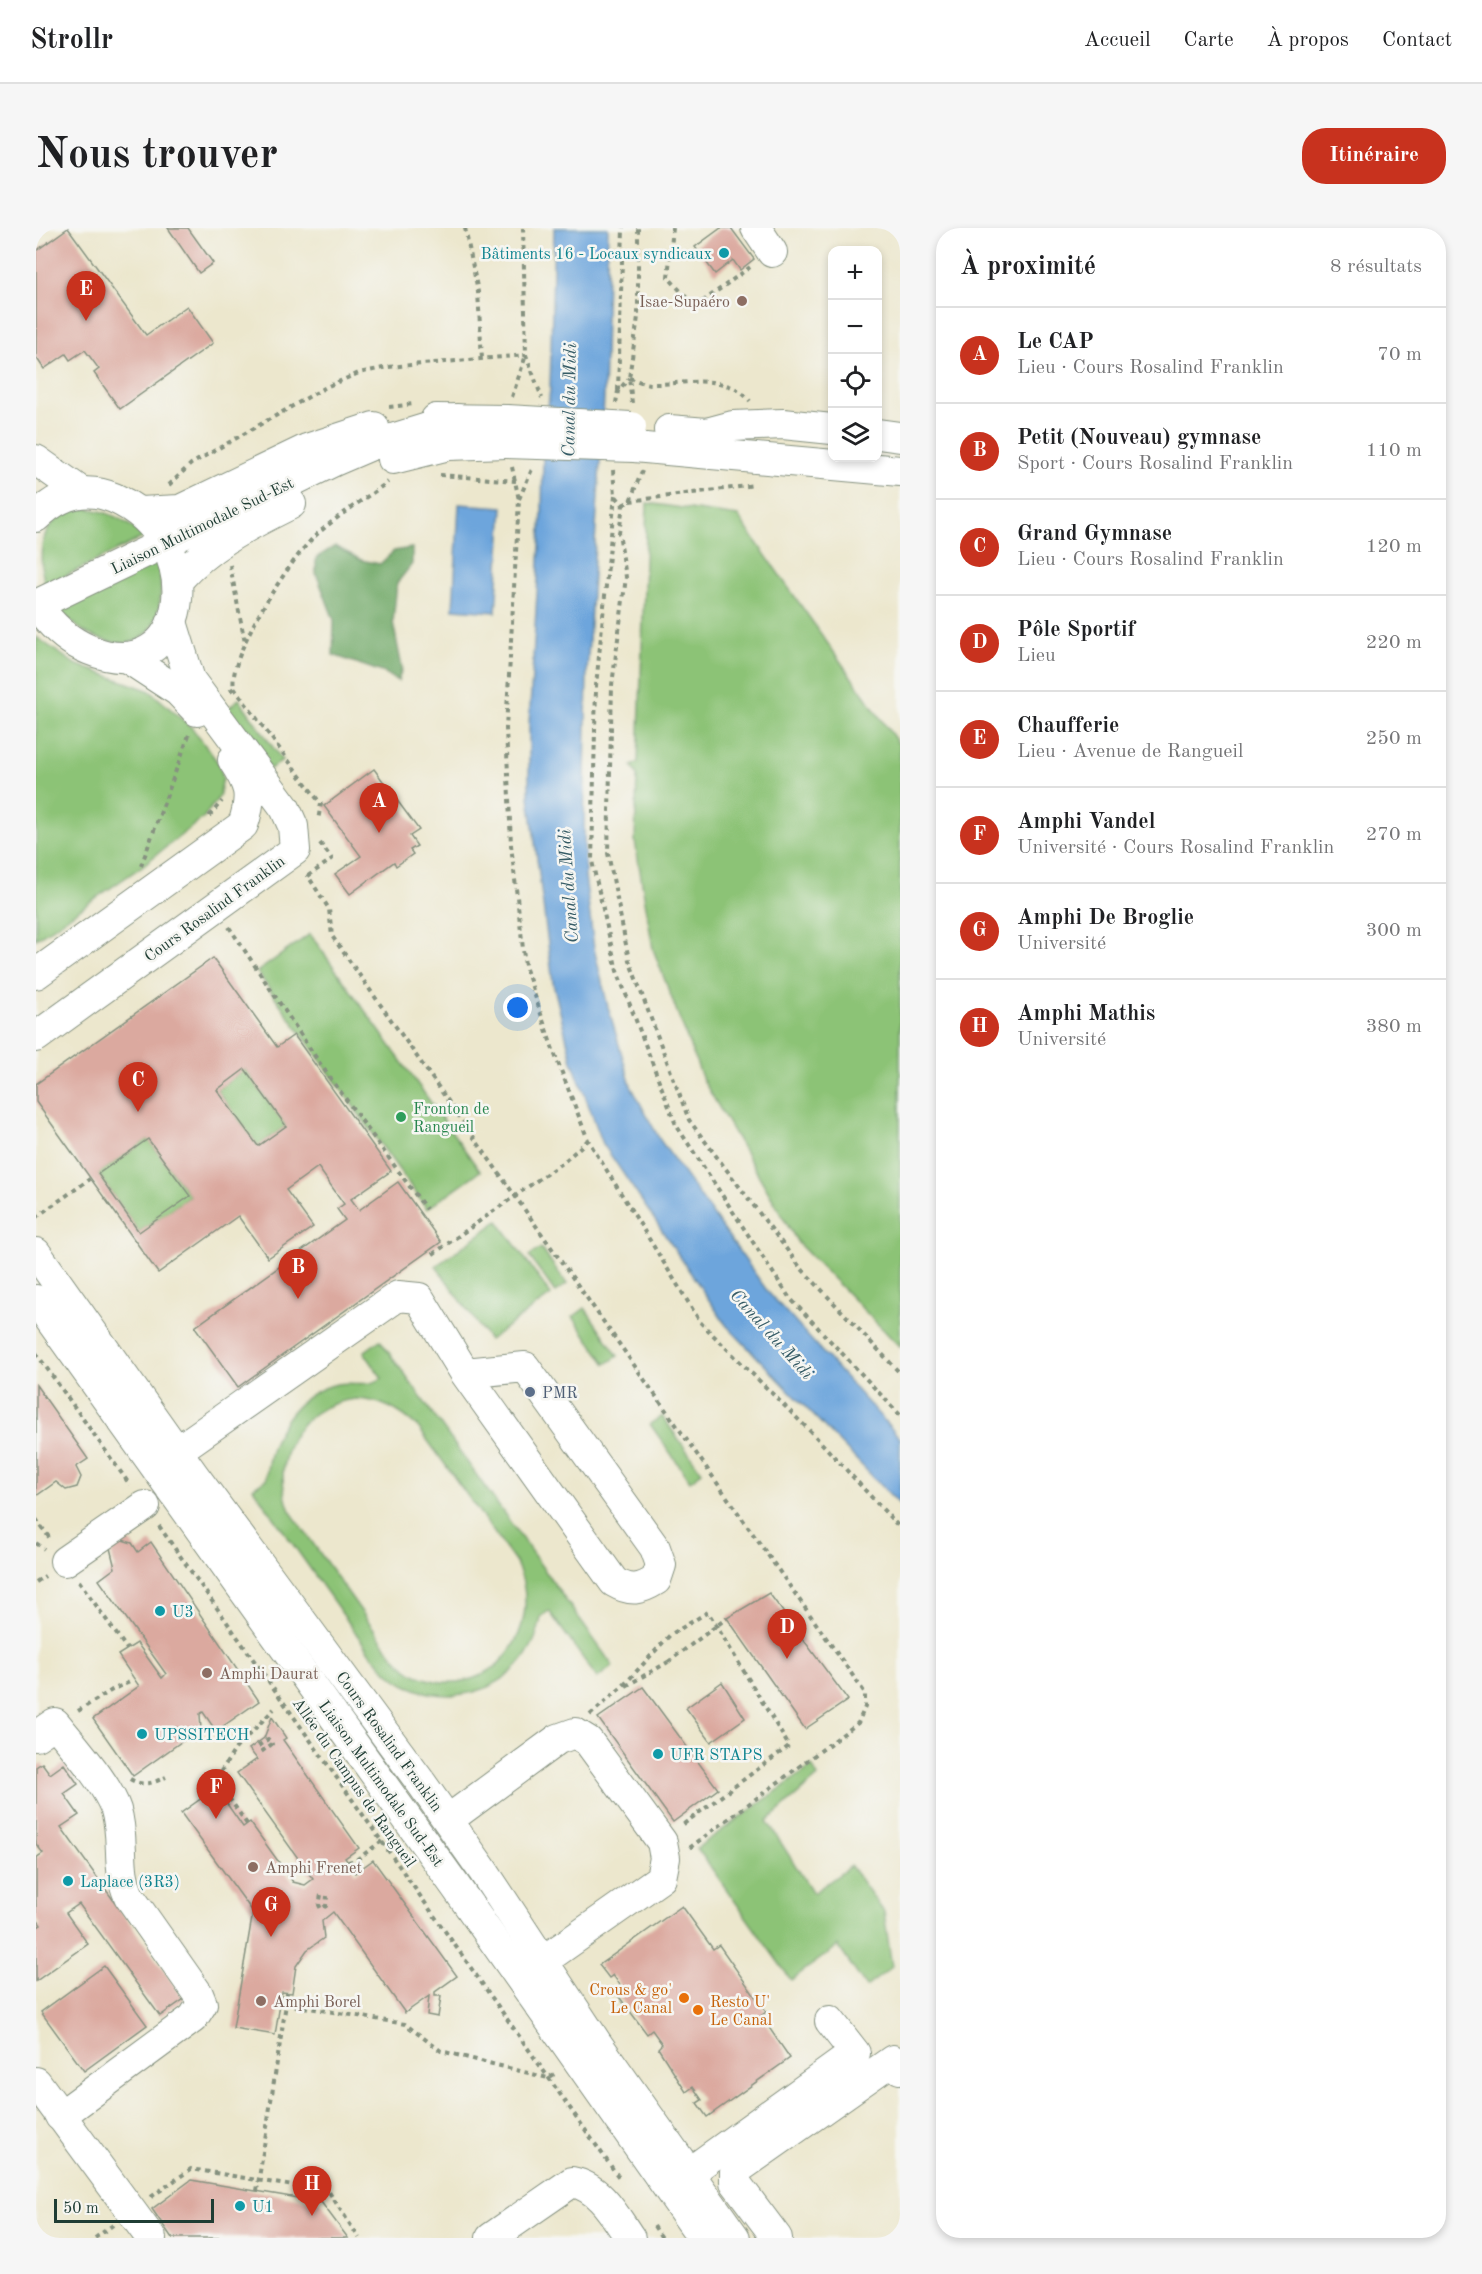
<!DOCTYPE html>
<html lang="fr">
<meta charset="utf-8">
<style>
body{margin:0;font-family:"Old Standard TT",serif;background:#f6f6f6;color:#202124}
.controls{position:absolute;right:18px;top:18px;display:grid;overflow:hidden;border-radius:12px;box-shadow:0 3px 9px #0003}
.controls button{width:54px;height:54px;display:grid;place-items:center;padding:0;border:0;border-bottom:2px solid #e0e0e0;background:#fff;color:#202124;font:30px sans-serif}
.scale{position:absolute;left:18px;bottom:15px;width:160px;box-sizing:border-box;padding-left:6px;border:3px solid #1f3d34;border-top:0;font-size:16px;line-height:21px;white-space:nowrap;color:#1f3d34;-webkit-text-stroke:4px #f6f6f2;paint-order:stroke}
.you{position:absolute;left:482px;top:780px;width:21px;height:21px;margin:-15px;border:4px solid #fff;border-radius:50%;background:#1a73e8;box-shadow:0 0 0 9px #1a73e833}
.badge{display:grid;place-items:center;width:39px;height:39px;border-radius:50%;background:#c8321e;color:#fff;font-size:20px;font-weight:700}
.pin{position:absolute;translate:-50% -50px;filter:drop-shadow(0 2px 3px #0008)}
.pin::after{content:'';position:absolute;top:32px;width:21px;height:18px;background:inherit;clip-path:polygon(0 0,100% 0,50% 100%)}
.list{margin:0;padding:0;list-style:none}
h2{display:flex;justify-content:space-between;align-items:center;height:78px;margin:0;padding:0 24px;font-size:26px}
h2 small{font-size:20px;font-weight:400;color:#757577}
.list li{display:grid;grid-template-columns:39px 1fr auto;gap:18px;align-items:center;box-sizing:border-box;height:96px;padding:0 24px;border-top:2px solid #e0e0e0}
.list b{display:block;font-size:22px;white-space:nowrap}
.list p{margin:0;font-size:20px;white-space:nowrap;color:#757577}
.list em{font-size:20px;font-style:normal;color:#757577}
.icon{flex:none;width:33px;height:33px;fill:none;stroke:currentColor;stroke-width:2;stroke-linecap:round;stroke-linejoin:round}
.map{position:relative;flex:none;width:864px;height:2010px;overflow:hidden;border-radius:24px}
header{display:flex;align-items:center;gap:36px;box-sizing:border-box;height:84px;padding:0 30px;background:#fff;border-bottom:2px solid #e0e0e0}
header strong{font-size:28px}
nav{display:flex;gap:33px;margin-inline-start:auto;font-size:21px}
.intro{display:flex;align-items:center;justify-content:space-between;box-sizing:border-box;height:144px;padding:0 36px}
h1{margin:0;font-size:42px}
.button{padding:15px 27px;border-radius:24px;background:#c8321e;color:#fff;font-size:21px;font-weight:700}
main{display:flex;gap:36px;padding:0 36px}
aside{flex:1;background:#fff;border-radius:24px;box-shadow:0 3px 9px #0003}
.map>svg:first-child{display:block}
.green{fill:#8cc376;stroke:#568055;stroke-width:1.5;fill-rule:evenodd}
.forest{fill:#71a967;stroke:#48734e;stroke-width:1.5}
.water{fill:#6da5dc;stroke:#467188;stroke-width:1.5}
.building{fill:#dba99f;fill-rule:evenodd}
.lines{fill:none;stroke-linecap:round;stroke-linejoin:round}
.minor-casing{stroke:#869280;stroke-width:32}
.path{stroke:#869280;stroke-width:4;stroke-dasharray:4.5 4.5;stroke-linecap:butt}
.minor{stroke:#fff;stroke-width:30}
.minor-bridge-casing{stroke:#869280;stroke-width:32;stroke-linecap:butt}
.path-bridge{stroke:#869280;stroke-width:4;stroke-dasharray:4.5 4.5;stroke-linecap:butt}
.minor-bridge{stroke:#fff;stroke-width:30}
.culture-dot{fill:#0f9aa8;stroke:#f6f6f2;stroke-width:2}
.education-dot{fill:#8d6e63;stroke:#f6f6f2;stroke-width:2}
.leisure-dot{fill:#2e9e5b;stroke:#f6f6f2;stroke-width:2}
.service-dot{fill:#5c6f8a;stroke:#f6f6f2;stroke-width:2}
.food-dot{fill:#e8710a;stroke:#f6f6f2;stroke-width:2}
.labels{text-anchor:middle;stroke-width:5;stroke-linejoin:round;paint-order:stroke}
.culture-label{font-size:16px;fill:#0d838f;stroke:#f6f6f2;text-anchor:start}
.education-label{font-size:16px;fill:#785e54;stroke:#f6f6f2;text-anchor:start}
.street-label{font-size:16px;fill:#1f3d34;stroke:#f6f6f2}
.leisure-label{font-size:16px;fill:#27864d;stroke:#f6f6f2;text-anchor:start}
.service-label{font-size:16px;fill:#4e5e75;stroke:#f6f6f2;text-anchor:start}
.food-label{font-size:16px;fill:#c56008;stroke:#f6f6f2;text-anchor:end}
.water-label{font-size:18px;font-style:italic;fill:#365c66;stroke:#f6f6f2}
</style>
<header>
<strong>Strollr</strong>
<nav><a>Accueil</a><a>Carte</a><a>À propos</a><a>Contact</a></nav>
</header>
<div class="intro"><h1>Nous trouver</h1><a class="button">Itinéraire</a></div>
<main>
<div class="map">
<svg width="864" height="2010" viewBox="0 0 864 2010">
<rect width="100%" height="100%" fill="#f6f6f2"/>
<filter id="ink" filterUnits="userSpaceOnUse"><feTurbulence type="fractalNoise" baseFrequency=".0167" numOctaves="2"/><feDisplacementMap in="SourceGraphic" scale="12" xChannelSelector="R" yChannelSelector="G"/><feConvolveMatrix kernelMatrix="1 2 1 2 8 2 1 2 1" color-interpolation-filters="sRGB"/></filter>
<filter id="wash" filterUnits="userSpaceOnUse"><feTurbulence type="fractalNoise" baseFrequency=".008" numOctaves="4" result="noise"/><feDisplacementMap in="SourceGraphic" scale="24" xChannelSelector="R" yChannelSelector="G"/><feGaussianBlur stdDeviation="1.35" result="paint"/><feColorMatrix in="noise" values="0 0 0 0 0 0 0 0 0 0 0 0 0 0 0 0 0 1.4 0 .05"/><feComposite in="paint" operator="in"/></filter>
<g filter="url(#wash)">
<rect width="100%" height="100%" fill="#ece7cd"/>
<g class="green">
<path d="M 611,275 L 702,288 L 864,518 L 864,1119 L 762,1015 L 667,852 L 617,721 L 599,613 L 601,547 L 596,538 L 602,534 Z"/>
<path d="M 48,280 C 73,283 89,292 108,309 L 9,358 C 0,319 5,288 48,280 Z"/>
<path d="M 122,334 C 132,387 115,435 52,406 C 42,401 32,390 23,382 L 24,379 Z"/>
<path d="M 0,409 L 39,436 L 114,463 L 156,500 L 184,537 L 187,550 L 183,569 L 168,589 L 105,639 L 0,711 Z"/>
<path d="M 203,471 L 246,532 L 234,541 L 191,481 Z"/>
<path d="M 274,706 L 444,943 L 391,981 L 221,744 Z"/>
<path d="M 209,841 L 250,898 L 222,918 L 181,862 Z"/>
<path d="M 112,911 L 154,968 L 103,1004 L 62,946 Z"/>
<path d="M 462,993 L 515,1067 L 453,1112 L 400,1038 Z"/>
<path d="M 505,1020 L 531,1056 L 519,1064 L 493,1028 Z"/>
<path d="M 549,1080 L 582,1128 L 570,1136 L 537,1089 Z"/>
<path d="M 344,1112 L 577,1438 L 561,1450 L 513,1383 L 505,1389 C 495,1452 430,1484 372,1458 C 356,1451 345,1437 334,1425 L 217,1260 L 230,1251 C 233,1209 257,1166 301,1156 C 317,1153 333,1160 346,1150 L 328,1124 ZM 320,1171 C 345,1172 363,1182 382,1199 L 480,1335 C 512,1400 455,1477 383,1448 C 370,1443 361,1431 352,1421 L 254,1283 C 233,1230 261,1177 320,1171 Z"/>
<path d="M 626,1188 L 666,1244 L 654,1253 L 614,1196 Z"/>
<path d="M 776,1538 L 782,1549 L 731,1593 L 777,1665 L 815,1638 L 848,1684 L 856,1739 L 830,1759 L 802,1718 L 755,1752 L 661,1620 Z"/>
</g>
<path class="forest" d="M 299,318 L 325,332 L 344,336 L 358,323 L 376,320 L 376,336 L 361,355 L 357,394 L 366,440 L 362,453 L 349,445 L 297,427 L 298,392 L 280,345 L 280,330 Z"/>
<g class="water">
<path d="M 518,0 L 572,0 L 568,171 L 551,445 L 548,602 L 549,648 L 558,720 L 572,779 L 595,858 L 624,912 L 732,1064 L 864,1210 L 864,1277 L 690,1097 L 567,916 L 536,833 L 517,755 L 493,568 L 493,496 L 506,284 L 507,226 L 514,161 Z"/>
<path d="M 423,276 L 467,279 L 460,384 L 417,381 Z"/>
</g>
<g id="blocks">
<g class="building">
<path d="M 32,0 L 110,107 L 151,78 L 177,115 L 84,181 L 58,145 L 63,141 L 49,122 L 34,132 L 30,126 L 8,141 L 0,129 L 0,23 Z"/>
<path d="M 132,0 L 152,0 L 177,35 L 163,45 Z"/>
<path d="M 685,0 L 695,0 L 718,31 L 704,42 L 697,32 L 679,46 L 659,19 Z"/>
<path d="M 338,541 L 383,602 L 374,608 L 381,618 L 374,622 L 377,626 L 360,638 L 358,634 L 314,666 L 299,646 L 325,628 L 288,578 Z"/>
<path d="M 177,730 L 241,819 L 258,807 L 355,943 L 315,971 L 323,982 L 362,954 L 405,1014 L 202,1159 L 159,1099 L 309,992 L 301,981 L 308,976 L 282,939 L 250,962 L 277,999 L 232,1030 L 202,988 L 122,1045 L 0,874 L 0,856 ZM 209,841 L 250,898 L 222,918 L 181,862 ZM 112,911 L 154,968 L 103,1004 L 62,946 Z"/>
<path d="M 0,1157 L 52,1231 L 40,1239 L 45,1249 L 41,1259 L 30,1262 L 20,1254 L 0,1268 Z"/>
<path d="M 83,1311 L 96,1315 L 102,1324 L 115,1314 L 223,1473 L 180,1503 L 167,1484 L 164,1486 L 165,1502 L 154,1506 L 142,1500 L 149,1511 L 97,1548 L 57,1491 L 103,1458 L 82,1427 L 101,1415 L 126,1450 L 130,1446 L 63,1352 L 79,1340 L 74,1320 Z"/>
<path d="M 733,1365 L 812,1472 L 769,1501 L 691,1390 Z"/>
<path d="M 686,1454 L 709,1490 L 675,1514 L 650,1480 Z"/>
<path d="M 607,1459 L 682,1561 L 637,1594 L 562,1490 Z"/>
<path d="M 236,1489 L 250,1510 L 247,1512 L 323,1620 L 309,1630 L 316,1640 L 319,1645 L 337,1632 L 421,1748 L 399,1764 L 399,1768 L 405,1768 L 402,1789 L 391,1787 L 393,1768 L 369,1785 L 297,1684 L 286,1693 L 288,1710 L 271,1722 L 260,1738 L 256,1765 L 246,1764 L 239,1807 L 197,1800 L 217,1684 L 145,1585 L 180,1560 L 207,1599 L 214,1594 L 257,1654 L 269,1657 L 277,1651 L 201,1545 L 221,1531 L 213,1521 L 228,1510 Z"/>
<path d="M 6,1535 L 14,1546 L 28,1536 L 42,1556 L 28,1566 L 43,1587 L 25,1599 L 148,1771 L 124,1788 L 43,1676 L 30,1685 L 52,1716 L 0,1753 L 0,1700 L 5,1697 L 0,1690 L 0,1630 L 7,1625 L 0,1616 L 0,1539 Z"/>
<path d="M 646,1678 L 677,1721 L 683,1717 L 730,1784 L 725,1788 L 754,1830 L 671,1889 L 661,1875 L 666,1872 L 657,1859 L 650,1864 L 622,1820 L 626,1816 L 616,1802 L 611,1806 L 581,1766 L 587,1761 L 577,1747 L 573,1750 L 563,1737 Z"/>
<path d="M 68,1738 L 111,1797 L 48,1843 L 5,1784 Z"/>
<path d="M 155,1952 L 285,1974 L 312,2010 L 136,2010 L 116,1981 Z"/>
</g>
</g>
</g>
<g filter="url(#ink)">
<use href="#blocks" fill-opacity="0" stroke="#869280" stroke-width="1.5"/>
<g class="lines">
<defs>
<g id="minor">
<path d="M 720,0 L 736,24"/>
<path d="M 400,191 L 471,192"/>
<path d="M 633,202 L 671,205 L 697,198 L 747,196 L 796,201"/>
<path d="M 842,206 L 864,209"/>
<path d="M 598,219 L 864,243"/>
<path d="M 357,231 L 413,217 L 470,215"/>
<path d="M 0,232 L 44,263"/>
<path d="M 104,284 L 144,282 L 271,221 L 338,199"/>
<path d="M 0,289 C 22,267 48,257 78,270 C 177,313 153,463 54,422 C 31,413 14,396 0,376"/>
<path d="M 142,352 C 173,316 213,297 255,276"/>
<path d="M 0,377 L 298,233 L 333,218 L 421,191"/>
<path d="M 93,431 L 142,463 L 161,483"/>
<path d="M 0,746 L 207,597 C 217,567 214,558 197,532"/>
<path d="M 0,809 L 259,622 L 257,598 L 249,580 L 154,452 L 136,394"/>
<path d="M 0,1025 L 157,1246 L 386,1556 L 446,1641 L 562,1817 L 699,2010"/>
<path d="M 0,1072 L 420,1659 L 667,2010"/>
<path d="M 141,1223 L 362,1068 L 383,1070 L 429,1145 L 578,1354 C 595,1364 604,1362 620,1352 L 625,1337 L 619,1320 L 489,1139 L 429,1145"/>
<path d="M 29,1333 L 109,1278"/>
<path d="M 0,1508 L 19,1495 C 37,1517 72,1557 80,1582 C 89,1611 80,1640 93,1668 L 162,1766 L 166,1776 L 157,1790 L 24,1888"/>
<path d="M 412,1592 L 522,1511 L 539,1505 L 552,1513 L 626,1614 L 629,1630 L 625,1650 L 507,1733"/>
<path d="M 0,1854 L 115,2010"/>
<path d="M 654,1944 L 819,1825 L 794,1793"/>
<path d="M 455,2010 L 536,1954 C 564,1959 579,1988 594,2010"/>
<path d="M 741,2010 L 699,1954 L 699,1943 L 857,1832 L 864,1841"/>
</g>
</defs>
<use href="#minor" class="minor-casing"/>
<g class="path">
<path d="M 429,0 L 442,64 L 446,131"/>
<path d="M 487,0 L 490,127 L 506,170"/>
<path d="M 637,0 L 632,49 L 659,79 L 717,37"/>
<path d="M 593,150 C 600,152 608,156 616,156 C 648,157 690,143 714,173"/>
<path d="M 582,162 L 587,0"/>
<path d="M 476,169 L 490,127"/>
<path d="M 580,175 L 582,163 L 593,150"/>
<path d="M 596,175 L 593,150 L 602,89 L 602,0"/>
<path d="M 353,179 L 378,176"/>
<path d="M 476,239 L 483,272 L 470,500 L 475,617 L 489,738 L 516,819 L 552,912 L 665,1095 L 779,1208 L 864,1300"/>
<path d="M 577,242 L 579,267 L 587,277 L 583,305 L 590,349 L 576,457 L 572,625 L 593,732 L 653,892 L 764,1039 L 864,1145"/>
<path d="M 404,247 L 480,253"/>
<path d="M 133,257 L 155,236 L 290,159 L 323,145 L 352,139 L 490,127"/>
<path d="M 579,267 L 560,458 L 556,633 L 581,743 L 640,897 L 753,1069 L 864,1187"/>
<path d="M 483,271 L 497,239"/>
<path d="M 594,273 L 719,257"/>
<path d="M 587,277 L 594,273 L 606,243"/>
<path d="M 194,337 L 209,415"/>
<path d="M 198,460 L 285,576 L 282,592"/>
<path d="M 194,463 L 198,460 C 191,427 254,332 278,309 C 301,288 327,272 352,254"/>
<path d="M 173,588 L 186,573"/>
<path d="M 284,615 L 296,631 L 272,648 L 293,681 L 296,708 L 829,1465 L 829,1479 L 822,1495 L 652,1621"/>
<path d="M 105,638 L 154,504"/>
<path d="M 193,699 L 285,837 L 390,981"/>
<path d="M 0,989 L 54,951"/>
<path d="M 397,1026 L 530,932 L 552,912"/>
<path d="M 0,1125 L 94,1257"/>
<path d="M 0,1291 L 15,1312"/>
<path d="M 123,1298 L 584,1951"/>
<path d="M 0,1315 L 8,1321"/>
<path d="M 43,1353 L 91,1421"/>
<path d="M 0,1354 L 9,1348"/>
<path d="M 590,1458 L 632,1434"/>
<path d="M 42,1483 L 76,1462 L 96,1453"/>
<path d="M 554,1487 L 586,1459 L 634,1407 L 672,1384 L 753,1518 L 645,1598"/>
<path d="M 222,1518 L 232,1511 L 236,1516 L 225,1524"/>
<path d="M 94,1551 C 107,1559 117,1555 130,1549"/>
<path d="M 211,1596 L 180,1551 L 200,1520 L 238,1481"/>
<path d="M 312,1634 L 320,1632 L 346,1613"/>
<path d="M 285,1667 L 283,1677 L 285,1681 L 290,1678 L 291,1668"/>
<path d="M 250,1776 L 251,1765"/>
<path d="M 221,1963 L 250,1776 L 369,1796 L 405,1823 L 512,1850 L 522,1844"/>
<path d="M 115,1969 L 155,1941 L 293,1964 L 323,2010"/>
<path d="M 618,1998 L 626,2010"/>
<path d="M 59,2010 L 77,1997"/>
</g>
<use href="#minor" class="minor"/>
<defs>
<g id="minor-bridge">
<path d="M 471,192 L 595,199"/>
<path d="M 470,215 L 598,219"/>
</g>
</defs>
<use href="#minor-bridge" class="minor-bridge-casing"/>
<path class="path-bridge" d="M 632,1434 L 691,1390"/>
<use href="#minor-bridge" class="minor-bridge"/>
</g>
</g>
<g class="culture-dot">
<circle cx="688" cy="25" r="6"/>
<circle cx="124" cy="1383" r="6"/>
<circle cx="106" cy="1506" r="6"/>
<circle cx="622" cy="1526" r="6"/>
<circle cx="32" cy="1653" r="6"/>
<circle cx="204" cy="1978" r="6"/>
</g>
<g class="education-dot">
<circle cx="706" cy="73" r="6"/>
<circle cx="171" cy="1445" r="6"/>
<circle cx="217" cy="1639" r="6"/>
<circle cx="225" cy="1773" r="6"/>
</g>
<circle class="leisure-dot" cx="365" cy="889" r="6"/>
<circle class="service-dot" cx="494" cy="1164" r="6"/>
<g class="food-dot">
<circle cx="648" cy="1770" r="6"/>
<circle cx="662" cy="1782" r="6"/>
</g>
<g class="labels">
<g class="culture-label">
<text x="676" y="31" text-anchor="end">Bâtiments 16 - Locaux syndicaux</text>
<text x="136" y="1389">U3</text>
<text x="118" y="1512">UPSSITECH</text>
<text x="634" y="1532">UFR STAPS</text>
<text x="44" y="1659">Laplace (3R3)</text>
<text x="216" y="1984">U1</text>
</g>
<g class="education-label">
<text x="694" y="79" text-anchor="end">Isae-Supaéro</text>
<text x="183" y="1451">Amphi Daurat</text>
<text x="229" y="1645">Amphi Frenet</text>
<text x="237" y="1779">Amphi Borel</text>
</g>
<g class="street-label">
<text transform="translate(166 297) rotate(-26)" y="6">Liaison Multimodale Sud-Est</text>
<text transform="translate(178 680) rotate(-36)" y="6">Cours Rosalind Franklin</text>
<text transform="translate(354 1513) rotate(54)" y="6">Cours Rosalind Franklin</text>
<text transform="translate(319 1554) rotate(55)" y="6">Allée du Campus de Rangueil</text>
<text transform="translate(346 1555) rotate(54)" y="6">Liaison Multimodale Sud-Est</text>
</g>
<g class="leisure-label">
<text x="377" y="886">Fronton de<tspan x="377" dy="18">Rangueil</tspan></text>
</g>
<g class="service-label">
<text x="506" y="1170">PMR</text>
</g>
<g class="food-label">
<text x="636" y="1767">Crous &amp; go'<tspan x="636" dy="18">Le Canal</tspan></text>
<text x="674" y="1779" text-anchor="start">Resto U'<tspan x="674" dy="18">Le Canal</tspan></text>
</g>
<g class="water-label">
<text transform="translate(533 172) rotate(-89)" y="6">Canal du Midi</text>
<text transform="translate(532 658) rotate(-94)" y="6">Canal du Midi</text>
<text transform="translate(736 1106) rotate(48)" y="6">Canal du Midi</text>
</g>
</g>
</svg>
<div class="controls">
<button>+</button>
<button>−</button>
<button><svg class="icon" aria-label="locate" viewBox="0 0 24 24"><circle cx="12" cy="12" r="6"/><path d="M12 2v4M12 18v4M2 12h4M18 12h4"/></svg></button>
<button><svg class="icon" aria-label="layers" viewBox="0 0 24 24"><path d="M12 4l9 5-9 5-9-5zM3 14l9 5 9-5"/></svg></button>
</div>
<div class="scale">50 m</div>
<div class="you"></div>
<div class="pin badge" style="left:343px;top:605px">A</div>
<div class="pin badge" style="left:262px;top:1071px">B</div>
<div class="pin badge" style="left:102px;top:884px">C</div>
<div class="pin badge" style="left:751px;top:1431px">D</div>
<div class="pin badge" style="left:50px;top:93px">E</div>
<div class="pin badge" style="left:180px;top:1591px">F</div>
<div class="pin badge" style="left:235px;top:1709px">G</div>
<div class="pin badge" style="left:276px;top:1988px">H</div>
</div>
<aside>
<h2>À proximité<small>8 résultats</small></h2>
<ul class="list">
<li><span class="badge">A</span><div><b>Le CAP</b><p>Lieu · Cours Rosalind Franklin</p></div><em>70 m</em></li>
<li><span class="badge">B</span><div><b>Petit (Nouveau) gymnase</b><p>Sport · Cours Rosalind Franklin</p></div><em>110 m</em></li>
<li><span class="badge">C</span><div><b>Grand Gymnase</b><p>Lieu · Cours Rosalind Franklin</p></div><em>120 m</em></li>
<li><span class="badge">D</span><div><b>Pôle Sportif</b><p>Lieu</p></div><em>220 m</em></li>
<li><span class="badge">E</span><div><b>Chaufferie</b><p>Lieu · Avenue de Rangueil</p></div><em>250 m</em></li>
<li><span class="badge">F</span><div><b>Amphi Vandel</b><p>Université · Cours Rosalind Franklin</p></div><em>270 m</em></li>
<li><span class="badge">G</span><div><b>Amphi De Broglie</b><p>Université</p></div><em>300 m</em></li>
<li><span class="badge">H</span><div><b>Amphi Mathis</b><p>Université</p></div><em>380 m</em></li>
</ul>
</aside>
</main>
